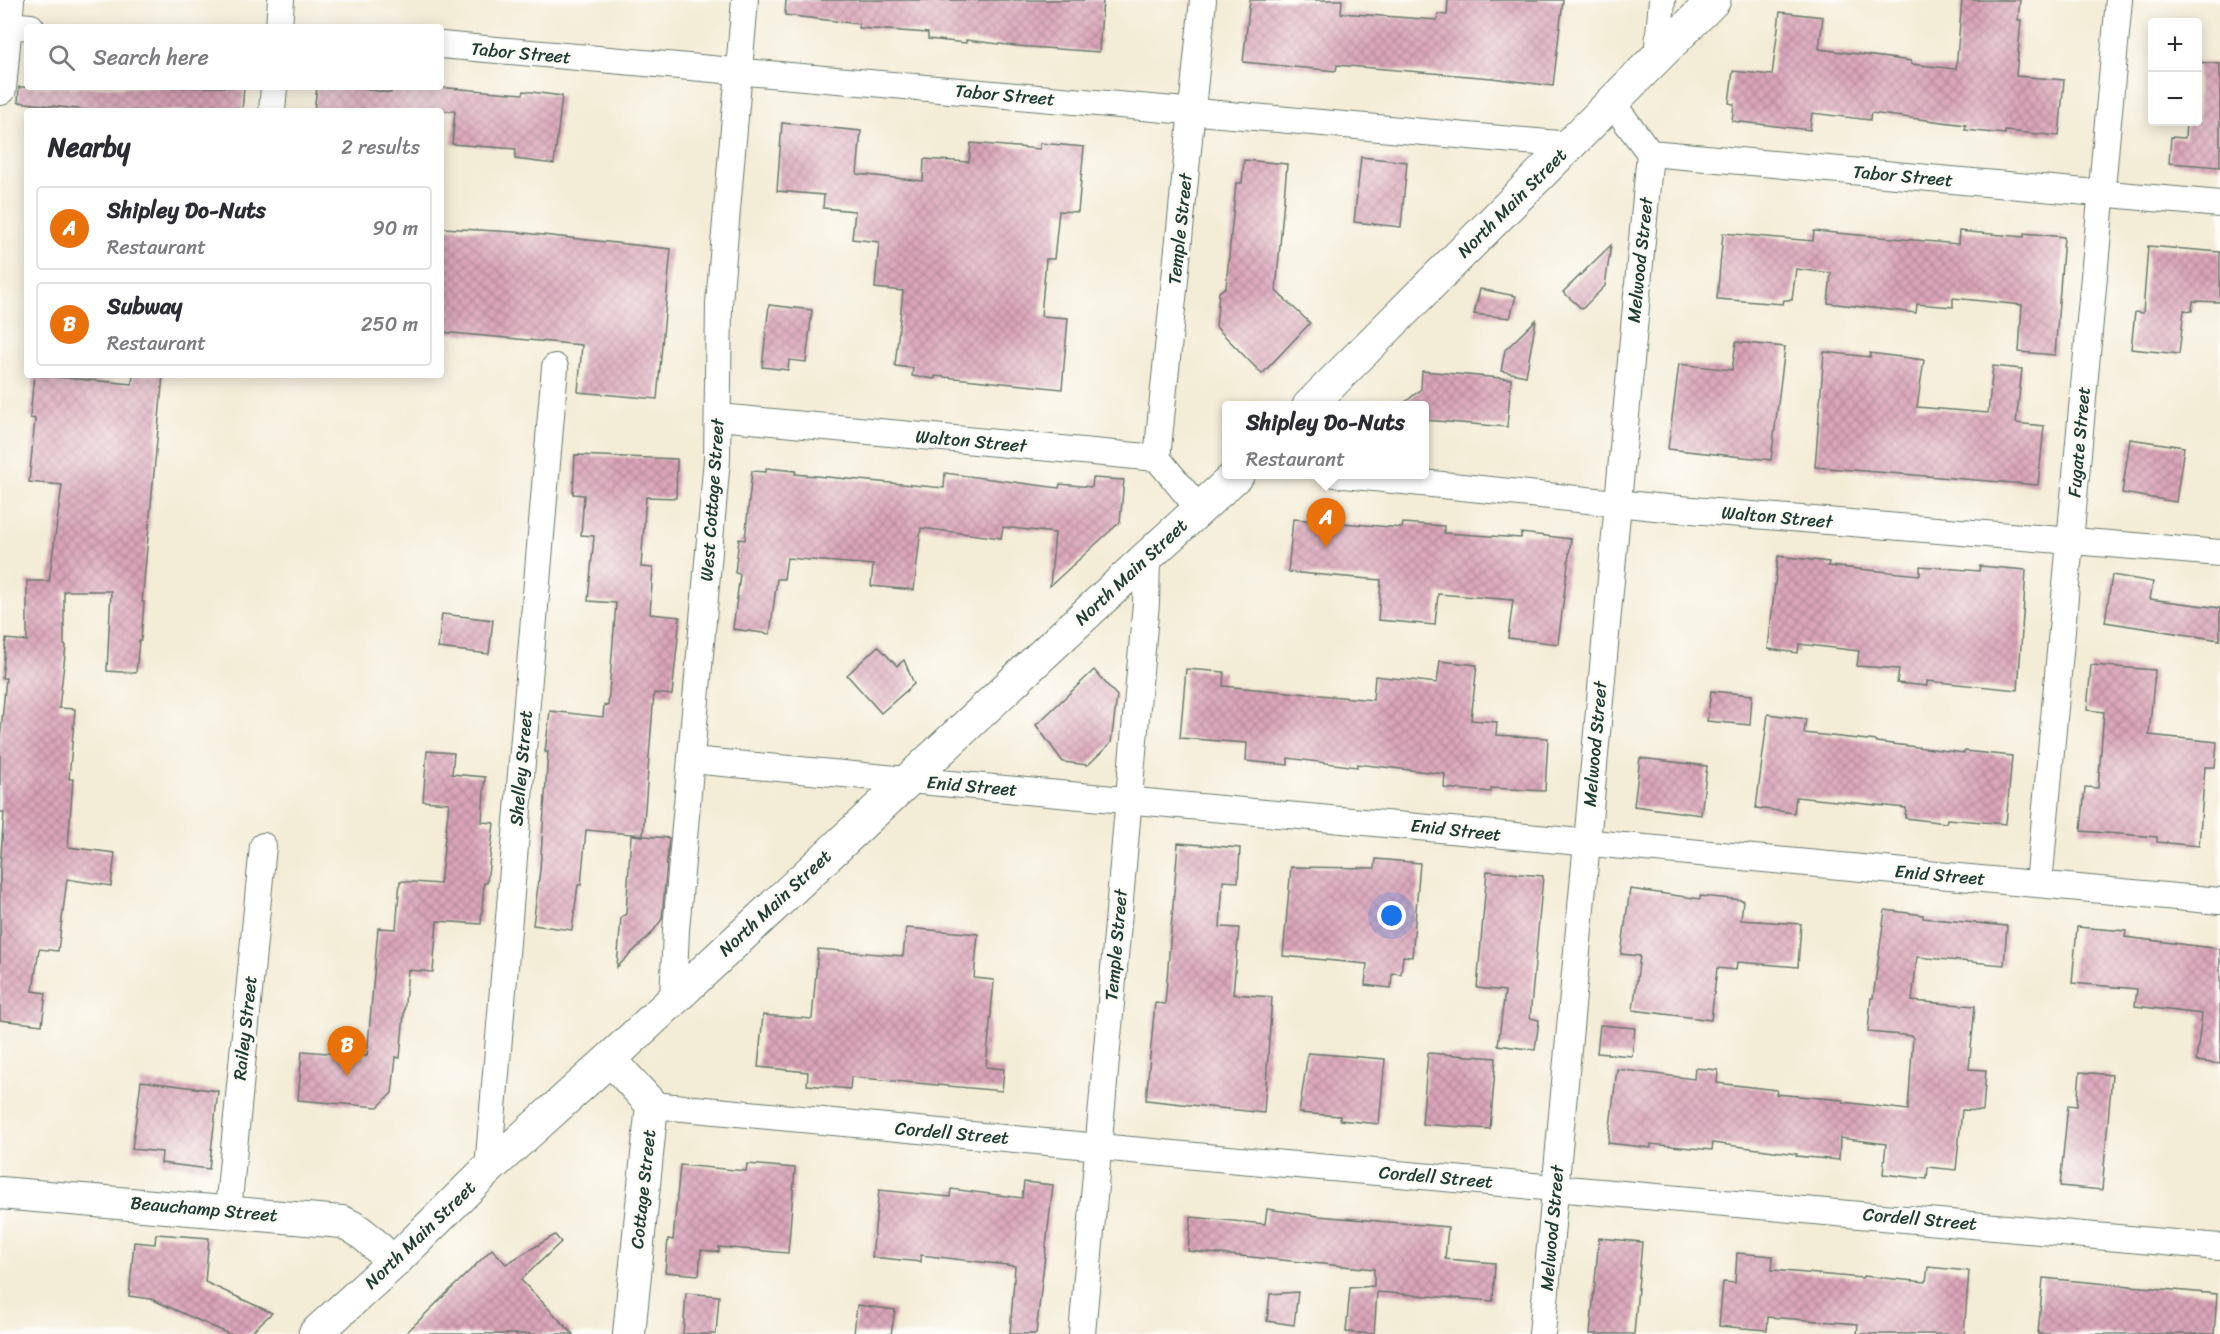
<!DOCTYPE html>
<meta charset="utf-8">
<style>
body{margin:0;font-family:Sriracha,sans-serif;background:#f2f2f3;color:#2b2b33}
.controls{position:absolute;right:18px;top:18px;display:grid;overflow:hidden;border-radius:6px;box-shadow:0 3px 15px #0003}
.controls button{width:54px;height:54px;display:grid;place-items:center;padding:0;border:0;border-bottom:2px solid #e1e1e2;background:#fff;color:#2b2b33;font:30px sans-serif}
.you{position:absolute;left:1392px;top:916px;width:21px;height:21px;margin:-15px;border:4px solid #fff;border-radius:50%;background:#1a73e8;box-shadow:0 0 0 9px #1a73e833}
.badge{display:grid;place-items:center;width:39px;height:39px;border-radius:50%;background:#7c3aed;color:#fff;font-size:20px;font-weight:700}
.pin{position:absolute;translate:-50% -50px;filter:drop-shadow(0 2px 3px #0008)}
.pin::after{content:'';position:absolute;top:32px;width:21px;height:18px;background:inherit;clip-path:polygon(0 0,100% 0,50% 100%)}
.popup{position:absolute;left:1222px;top:401px;width:207px;height:78px;box-sizing:border-box;display:grid;place-content:center;border-radius:6px;background:#fff;filter:drop-shadow(0 2px 4px #0005);font-size:20px;white-space:nowrap;color:#7c7c81}
.popup b{font-size:22px;color:#2b2b33}
.popup::after{content:'';position:absolute;left:50%;top:100%;margin-left:-12px;border:12px solid transparent;border-top-color:#fff}
.list{margin:0;padding:0;list-style:none}
h2{display:flex;justify-content:space-between;align-items:center;height:78px;margin:0;padding:0 24px;font-size:26px}
h2 small{font-size:20px;font-weight:400;color:#7c7c81}
.list li{display:grid;grid-template-columns:39px 1fr auto;gap:18px;align-items:center;box-sizing:border-box;height:84px;margin:0 12px 12px;padding:0 12px;border:2px solid #e1e1e2;border-radius:6px}
.list b{display:block;font-size:22px;white-space:nowrap}
.list p{margin:0;font-size:20px;white-space:nowrap;color:#7c7c81}
.list em{font-size:20px;font-style:normal;color:#7c7c81}
.icon{flex:none;width:33px;height:33px;fill:none;stroke:currentColor;stroke-width:2;stroke-linecap:round;stroke-linejoin:round}
.map{position:relative;flex:none;width:2220px;height:1334px;overflow:hidden}
.search{position:absolute;background:#fff;box-shadow:0 3px 15px #0003;left:24px;top:24px;width:420px;height:66px;display:flex;align-items:center;gap:15px;box-sizing:border-box;padding:0 21px;border-radius:6px;color:#7c7c81;font-size:22px}
.panel{position:absolute;background:#fff;box-shadow:0 3px 15px #0003;left:24px;top:108px;width:420px;height:270px;border-radius:6px}
.map>svg:first-child{display:block}
.building{fill:url(#building-cross-hatch)}
.lines{fill:none;stroke-linecap:round;stroke-linejoin:round}
.minor-casing{stroke:#697a6d;stroke-width:28}
.tertiary-casing{stroke:#697a6d;stroke-width:34}
.secondary-casing{stroke:#697a6d;stroke-width:35}
.minor{stroke:#fff;stroke-width:26}
.tertiary{stroke:#fff;stroke-width:32}
.secondary{stroke:#fff;stroke-width:33}
.labels{text-anchor:middle;stroke-width:6;stroke-linejoin:round;paint-order:stroke}
.street-label{font-size:18px;fill:#1f3d34;stroke:#fdfcf7}
</style>
<div class="map">
<svg width="2220" height="1334" viewBox="0 0 2220 1334">
<defs>
<pattern id="building-cross-hatch" width="8" height="8" patternUnits="userSpaceOnUse" patternTransform="scale(1.5)"><rect width="8" height="8" fill="#dba4b9"/><path d="M0 0l8 8M0 8l8-8" fill="none" stroke="#b18797"/></pattern>
</defs>
<rect width="100%" height="100%" fill="#fdfcf7"/>
<filter id="ink" filterUnits="userSpaceOnUse"><feTurbulence type="fractalNoise" baseFrequency=".0167" numOctaves="2"/><feDisplacementMap in="SourceGraphic" scale="12" xChannelSelector="R" yChannelSelector="G"/><feConvolveMatrix kernelMatrix="1 2 1 2 8 2 1 2 1" color-interpolation-filters="sRGB"/></filter>
<filter id="wash" filterUnits="userSpaceOnUse"><feTurbulence type="fractalNoise" baseFrequency=".008" numOctaves="4" result="noise"/><feDisplacementMap in="SourceGraphic" scale="24" xChannelSelector="R" yChannelSelector="G"/><feGaussianBlur stdDeviation="1.35" result="paint"/><feColorMatrix in="noise" values="0 0 0 0 0 0 0 0 0 0 0 0 0 0 0 0 0 1.4 0 .05"/><feComposite in="paint" operator="in"/></filter>
<g filter="url(#wash)">
<rect width="100%" height="100%" fill="#f3ecd6"/>
<g id="blocks">
<g class="building">
<path d="M 786,0 L 1103,0 L 1099,52 L 1016,46 L 966,40 L 966,43 L 928,39 L 928,33 L 859,28 L 859,24 L 785,15 Z"/>
<path d="M 1250,0 L 1342,0 L 1341,13 L 1437,20 L 1438,14 L 1447,15 L 1448,0 L 1563,0 L 1553,86 L 1492,78 L 1337,65 L 1336,71 L 1243,62 Z"/>
<path d="M 1962,0 L 2020,0 L 2018,20 L 2021,20 L 2016,76 L 2064,80 L 2059,136 L 2005,131 L 2005,134 L 1965,130 L 1966,125 L 1871,113 L 1870,120 L 1812,113 L 1810,130 L 1732,121 L 1734,104 L 1729,103 L 1733,71 L 1772,75 L 1780,12 L 1823,17 L 1819,49 L 1911,61 L 1911,64 L 1956,69 Z"/>
<path d="M 2198,62 L 2220,64 L 2220,167 L 2169,163 L 2171,137 L 2185,138 L 2186,122 L 2198,122 Z"/>
<path d="M 19,87 L 244,87 L 242,111 L 94,111 L 18,102 Z"/>
<path d="M 317,87 L 350,87 L 391,93 L 392,87 L 436,87 L 523,94 L 524,91 L 562,96 L 554,164 L 515,159 L 516,149 L 452,144 L 455,111 L 314,111 Z"/>
<path d="M 782,123 L 861,131 L 857,174 L 923,181 L 924,159 L 969,162 L 971,143 L 1040,149 L 1040,143 L 1084,147 L 1078,212 L 1059,211 L 1054,259 L 1046,259 L 1041,316 L 1068,318 L 1062,389 L 935,376 L 935,379 L 912,376 L 913,368 L 895,366 L 903,291 L 875,288 L 879,242 L 852,239 L 855,211 L 823,208 L 824,195 L 777,191 Z"/>
<path d="M 1361,157 L 1407,162 L 1401,227 L 1354,222 Z"/>
<path d="M 1244,160 L 1287,164 L 1276,291 L 1310,323 L 1262,374 L 1216,327 L 1219,292 L 1226,287 L 1236,183 L 1242,183 Z"/>
<path d="M 442,228 L 515,232 L 671,249 L 657,399 L 578,392 L 582,345 L 441,332 Z"/>
<path d="M 1814,231 L 1958,244 L 1959,231 L 2024,237 L 2024,233 L 2064,237 L 2055,355 L 2019,352 L 2022,305 L 1953,298 L 1953,307 L 1917,304 L 1916,313 L 1828,303 L 1831,273 L 1796,269 L 1792,300 L 1784,300 L 1783,304 L 1717,299 L 1723,233 L 1813,241 Z"/>
<path d="M 1611,245 L 1605,286 L 1582,309 L 1563,292 Z"/>
<path d="M 2148,246 L 2220,252 L 2220,302 L 2193,301 L 2192,311 L 2184,310 L 2179,354 L 2131,349 L 2135,312 L 2143,313 Z"/>
<path d="M 1480,289 L 1516,296 L 1510,318 L 1474,314 Z"/>
<path d="M 769,305 L 812,310 L 806,362 L 789,360 L 788,370 L 762,367 Z"/>
<path d="M 1536,320 L 1526,376 L 1501,371 L 1505,350 Z"/>
<path d="M 1736,342 L 1785,347 L 1771,460 L 1668,449 L 1679,364 L 1732,370 Z"/>
<path d="M 1824,352 L 1870,357 L 1870,353 L 1924,360 L 1917,407 L 1988,413 L 1993,366 L 2022,369 L 2016,423 L 2044,426 L 2038,485 L 1815,467 Z"/>
<path d="M 1422,371 L 1511,379 L 1507,427 L 1425,420 L 1425,405 L 1402,405 L 1421,389 Z"/>
<path d="M 34,375 L 132,384 L 133,375 L 163,375 L 142,602 L 144,602 L 141,640 L 139,640 L 136,673 L 107,671 L 111,591 L 64,591 L 64,645 L 66,646 L 59,708 L 75,709 L 69,779 L 73,779 L 68,847 L 115,853 L 111,886 L 67,879 L 58,951 L 39,949 L 33,991 L 46,993 L 42,1025 L 0,1020 L 0,868 L 4,812 L 0,812 L 0,741 L 6,678 L 2,678 L 6,639 L 27,641 L 27,581 L 49,581 L 62,485 L 29,482 L 35,419 L 30,418 Z"/>
<path d="M 2130,439 L 2184,447 L 2176,502 L 2122,493 Z"/>
<path d="M 575,455 L 677,459 L 676,498 L 646,497 L 641,567 L 653,568 L 650,614 L 680,617 L 672,695 L 654,693 L 643,835 L 586,830 L 581,885 L 578,885 L 572,930 L 533,925 L 540,870 L 548,752 L 545,752 L 550,711 L 603,717 L 604,705 L 608,706 L 616,603 L 588,601 L 594,536 L 581,535 L 584,495 L 573,494 Z"/>
<path d="M 766,468 L 796,471 L 795,474 L 944,488 L 945,473 L 1059,488 L 1060,484 L 1092,487 L 1093,478 L 1124,480 L 1120,522 L 1050,586 L 1055,533 L 1003,527 L 1001,538 L 921,528 L 914,590 L 871,586 L 873,565 L 787,558 L 784,579 L 777,579 L 770,634 L 733,629 L 740,574 L 735,573 L 739,539 L 745,540 L 752,471 L 766,472 Z"/>
<path d="M 1293,519 L 1402,528 L 1403,523 L 1444,526 L 1444,533 L 1521,538 L 1521,533 L 1571,539 L 1558,644 L 1508,638 L 1513,600 L 1438,594 L 1435,625 L 1378,620 L 1381,580 L 1288,572 Z"/>
<path d="M 1778,556 L 1829,562 L 1828,566 L 1920,575 L 1920,566 L 1979,571 L 1980,566 L 2026,570 L 2018,690 L 1927,681 L 1927,686 L 1897,683 L 1899,669 L 1857,666 L 1859,651 L 1799,644 L 1798,653 L 1768,649 Z"/>
<path d="M 2112,575 L 2153,582 L 2150,599 L 2220,608 L 2220,640 L 2105,622 Z"/>
<path d="M 442,614 L 493,620 L 489,654 L 438,648 Z"/>
<path d="M 878,646 L 897,666 L 904,660 L 914,684 L 881,713 L 847,675 Z"/>
<path d="M 1440,661 L 1477,665 L 1471,720 L 1497,722 L 1496,735 L 1548,738 L 1545,791 L 1491,788 L 1491,792 L 1444,788 L 1445,774 L 1357,764 L 1357,767 L 1288,758 L 1288,765 L 1246,761 L 1247,743 L 1180,738 L 1186,669 L 1224,672 L 1223,686 L 1373,700 L 1375,676 L 1437,683 Z"/>
<path d="M 2091,665 L 2155,670 L 2149,735 L 2217,742 L 2215,767 L 2205,767 L 2199,846 L 2157,842 L 2157,837 L 2081,831 L 2085,787 L 2098,788 L 2104,712 L 2087,710 Z"/>
<path d="M 1094,670 L 1117,696 L 1111,743 L 1088,765 L 1063,762 L 1036,725 Z"/>
<path d="M 1711,691 L 1752,695 L 1750,725 L 1707,721 Z"/>
<path d="M 1768,714 L 1806,719 L 1804,733 L 1877,741 L 1877,742 L 1964,753 L 1965,751 L 2012,756 L 2006,824 L 1947,819 L 1946,823 L 1905,818 L 1906,808 L 1796,797 L 1794,813 L 1756,808 Z"/>
<path d="M 427,751 L 454,753 L 452,774 L 485,777 L 482,822 L 494,823 L 487,883 L 484,883 L 481,924 L 437,921 L 433,972 L 408,970 L 400,1058 L 396,1057 L 392,1093 L 378,1107 L 298,1100 L 302,1051 L 367,1056 L 378,928 L 396,929 L 400,881 L 440,884 L 449,803 L 423,801 Z"/>
<path d="M 1640,758 L 1707,766 L 1701,815 L 1634,806 Z"/>
<path d="M 631,835 L 669,838 L 662,919 L 652,933 L 617,967 L 621,917 L 626,914 Z"/>
<path d="M 1178,843 L 1240,848 L 1238,882 L 1223,881 L 1220,927 L 1239,928 L 1233,994 L 1272,997 L 1264,1113 L 1146,1100 L 1155,1003 L 1165,1004 Z"/>
<path d="M 1376,859 L 1420,863 L 1412,957 L 1403,956 L 1401,974 L 1392,973 L 1391,988 L 1365,985 L 1367,964 L 1283,956 L 1291,867 L 1375,868 Z"/>
<path d="M 1487,871 L 1543,876 L 1530,1018 L 1539,1020 L 1535,1050 L 1498,1045 L 1505,991 L 1477,988 Z"/>
<path d="M 1630,889 L 1700,899 L 1700,896 L 1743,900 L 1741,920 L 1801,924 L 1798,967 L 1737,962 L 1736,970 L 1717,968 L 1711,1020 L 1633,1010 L 1640,956 L 1621,954 Z"/>
<path d="M 1885,910 L 1923,915 L 1923,918 L 2007,926 L 2004,965 L 1917,957 L 1912,1001 L 1975,1006 L 1969,1069 L 1986,1070 L 1983,1111 L 1962,1110 L 1956,1170 L 1928,1167 L 1927,1179 L 1883,1174 L 1886,1144 L 1840,1138 L 1839,1160 L 1796,1156 L 1797,1154 L 1713,1143 L 1712,1150 L 1651,1144 L 1651,1148 L 1608,1143 L 1617,1069 L 1694,1079 L 1695,1068 L 1718,1070 L 1717,1083 L 1777,1090 L 1776,1094 L 1843,1100 L 1843,1102 L 1908,1110 L 1913,1036 L 1868,1032 L 1871,998 L 1873,998 Z"/>
<path d="M 2077,927 L 2126,931 L 2125,937 L 2220,949 L 2220,1064 L 2196,1061 L 2202,1014 L 2135,1006 L 2137,989 L 2072,983 Z"/>
<path d="M 906,928 L 978,934 L 974,978 L 994,980 L 986,1067 L 1004,1069 L 1002,1091 L 851,1077 L 850,1089 L 807,1085 L 808,1072 L 758,1067 L 763,1015 L 812,1019 L 818,949 L 903,956 Z"/>
<path d="M 1600,1025 L 1635,1028 L 1632,1056 L 1597,1053 Z"/>
<path d="M 1308,1053 L 1385,1059 L 1379,1124 L 1340,1120 L 1340,1116 L 1299,1113 Z"/>
<path d="M 1428,1053 L 1496,1058 L 1490,1129 L 1422,1124 Z"/>
<path d="M 2080,1072 L 2112,1075 L 2102,1190 L 2060,1186 L 2068,1105 L 2077,1106 Z"/>
<path d="M 141,1081 L 218,1091 L 209,1169 L 161,1163 L 162,1152 L 132,1149 Z"/>
<path d="M 747,1164 L 795,1168 L 788,1253 L 719,1247 L 719,1252 L 701,1250 L 699,1275 L 665,1272 L 668,1239 L 673,1240 L 680,1165 L 746,1171 Z"/>
<path d="M 1024,1182 L 1053,1185 L 1036,1334 L 1010,1334 L 1015,1266 L 921,1255 L 921,1262 L 872,1257 L 879,1190 L 950,1197 L 951,1189 L 1022,1198 Z"/>
<path d="M 1267,1209 L 1318,1216 L 1448,1227 L 1445,1259 L 1495,1263 L 1493,1301 L 1377,1292 L 1374,1334 L 1346,1332 L 1350,1288 L 1374,1286 L 1374,1269 L 1188,1251 L 1191,1217 L 1265,1224 Z"/>
<path d="M 156,1234 L 209,1238 L 205,1282 L 272,1313 L 249,1334 L 229,1334 L 151,1299 L 129,1296 L 134,1242 L 155,1244 Z"/>
<path d="M 555,1235 L 561,1242 L 521,1280 L 573,1334 L 405,1334 L 492,1249 L 506,1264 Z"/>
<path d="M 1599,1238 L 1642,1242 L 1634,1334 L 1590,1334 Z"/>
<path d="M 1737,1253 L 1773,1256 L 1772,1270 L 1862,1278 L 1863,1276 L 1926,1282 L 1928,1267 L 1969,1271 L 1964,1334 L 1857,1334 L 1858,1324 L 1768,1317 L 1767,1330 L 1719,1326 L 1723,1282 L 1735,1283 Z"/>
<path d="M 2043,1278 L 2217,1294 L 2214,1334 L 2038,1334 Z"/>
<path d="M 1298,1292 L 1294,1325 L 1267,1321 L 1270,1294 Z"/>
<path d="M 686,1293 L 719,1296 L 716,1334 L 683,1334 Z"/>
<path d="M 857,1305 L 895,1310 L 891,1334 L 854,1334 Z"/>
</g>
</g>
</g>
<g filter="url(#ink)">
<use href="#blocks" fill-opacity="0" stroke="#697a6d" stroke-width="1.5"/>
<g class="lines">
<defs>
<g id="minor">
<path d="M 6,25 L 31,27"/>
<path d="M 279,27 L 281,0"/>
<path d="M 441,45 L 1570,145"/>
<path d="M 1657,57 L 1662,0"/>
<path d="M 1612,103 L 1650,153 L 2220,204"/>
<path d="M 272,111 L 274,87"/>
<path d="M 719,417 L 1157,458 L 1199,509"/>
<path d="M 1157,458 L 1203,0"/>
<path d="M 1335,474 L 1655,507 L 2220,553"/>
<path d="M 691,760 L 2220,901"/>
<path d="M 2039,884 L 2119,0"/>
<path d="M 673,999 L 676,930 L 717,459 L 719,303 L 745,0"/>
<path d="M 652,1105 L 1206,1157 L 2220,1247"/>
<path d="M 488,1169 L 555,367"/>
<path d="M 228,1211 L 263,846"/>
<path d="M 1082,1334 L 1146,603 L 1147,557"/>
<path d="M 1542,1334 L 1650,153"/>
</g>
<g id="tertiary">
<path d="M 0,89 L 8,0"/>
<path d="M 610,1059 L 652,1105 L 629,1334"/>
<path d="M 0,1193 L 342,1222 C 363,1230 377,1247 393,1263"/>
</g>
<g id="secondary">
<path d="M 1309,406 L 1714,0"/>
<path d="M 315,1334 L 393,1263 L 488,1169 L 610,1059 L 1147,557 L 1238,474"/>
</g>
</defs>
<use href="#minor" class="minor-casing"/>
<use href="#tertiary" class="tertiary-casing"/>
<use href="#secondary" class="secondary-casing"/>
<use href="#minor" class="minor"/>
<use href="#tertiary" class="tertiary"/>
<use href="#secondary" class="secondary"/>
</g>
</g>
<g class="labels">
<g class="street-label">
<text transform="translate(521 53) rotate(5)" y="6">Tabor Street</text>
<text transform="translate(1005 95) rotate(5)" y="6">Tabor Street</text>
<text transform="translate(1903 176) rotate(5)" y="6">Tabor Street</text>
<text transform="translate(1512 203) rotate(-45)" y="6">North Main Street</text>
<text transform="translate(1180 229) rotate(-84)" y="6">Temple Street</text>
<text transform="translate(1640 260) rotate(-84)" y="6">Melwood Street</text>
<text transform="translate(971 441) rotate(5)" y="6">Walton Street</text>
<text transform="translate(2079 442) rotate(-85)" y="6">Fugate Street</text>
<text transform="translate(712 500) rotate(-86)" y="6">West Cottage Street</text>
<text transform="translate(1777 517) rotate(5)" y="6">Walton Street</text>
<text transform="translate(1131 572) rotate(-43)" y="6">North Main Street</text>
<text transform="translate(1595 744) rotate(-85)" y="6">Melwood Street</text>
<text transform="translate(521 768) rotate(-85)" y="6">Shelley Street</text>
<text transform="translate(972 786) rotate(5)" y="6">Enid Street</text>
<text transform="translate(1456 830) rotate(6)" y="6">Enid Street</text>
<text transform="translate(1940 875) rotate(5)" y="6">Enid Street</text>
<text transform="translate(775 903) rotate(-43)" y="6">North Main Street</text>
<text transform="translate(1116 945) rotate(-85)" y="6">Temple Street</text>
<text transform="translate(245 1028) rotate(-84)" y="6">Railey Street</text>
<text transform="translate(952 1133) rotate(5)" y="6">Cordell Street</text>
<text transform="translate(1436 1177) rotate(5)" y="6">Cordell Street</text>
<text transform="translate(643 1189) rotate(-84)" y="6">Cottage Street</text>
<text transform="translate(204 1209) rotate(5)" y="6">Beauchamp Street</text>
<text transform="translate(1920 1219) rotate(5)" y="6">Cordell Street</text>
<text transform="translate(1552 1228) rotate(-85)" y="6">Melwood Street</text>
<text transform="translate(420 1235) rotate(-44)" y="6">North Main Street</text>
</g>
</g>
</svg>
<div class="controls">
<button>+</button>
<button>−</button>
</div>
<div class="you"></div>
<div class="pin badge" style="left:1326px;top:548px;background:#e8710a">A</div>
<div class="popup"><b>Shipley Do-Nuts</b>Restaurant</div>
<div class="pin badge" style="left:347px;top:1076px;background:#e8710a">B</div>
<div class="search"><svg class="icon" aria-label="search" viewBox="0 0 24 24"><circle cx="10" cy="10" r="6"/><path d="M15 15l6 6"/></svg>Search here</div>
<section class="panel">
<h2>Nearby<small>2 results</small></h2>
<ul class="list">
<li><span class="badge" style="background:#e8710a">A</span><div><b>Shipley Do-Nuts</b><p>Restaurant</p></div><em>90 m</em></li>
<li><span class="badge" style="background:#e8710a">B</span><div><b>Subway</b><p>Restaurant</p></div><em>250 m</em></li>
</ul>
</section>
</div>
